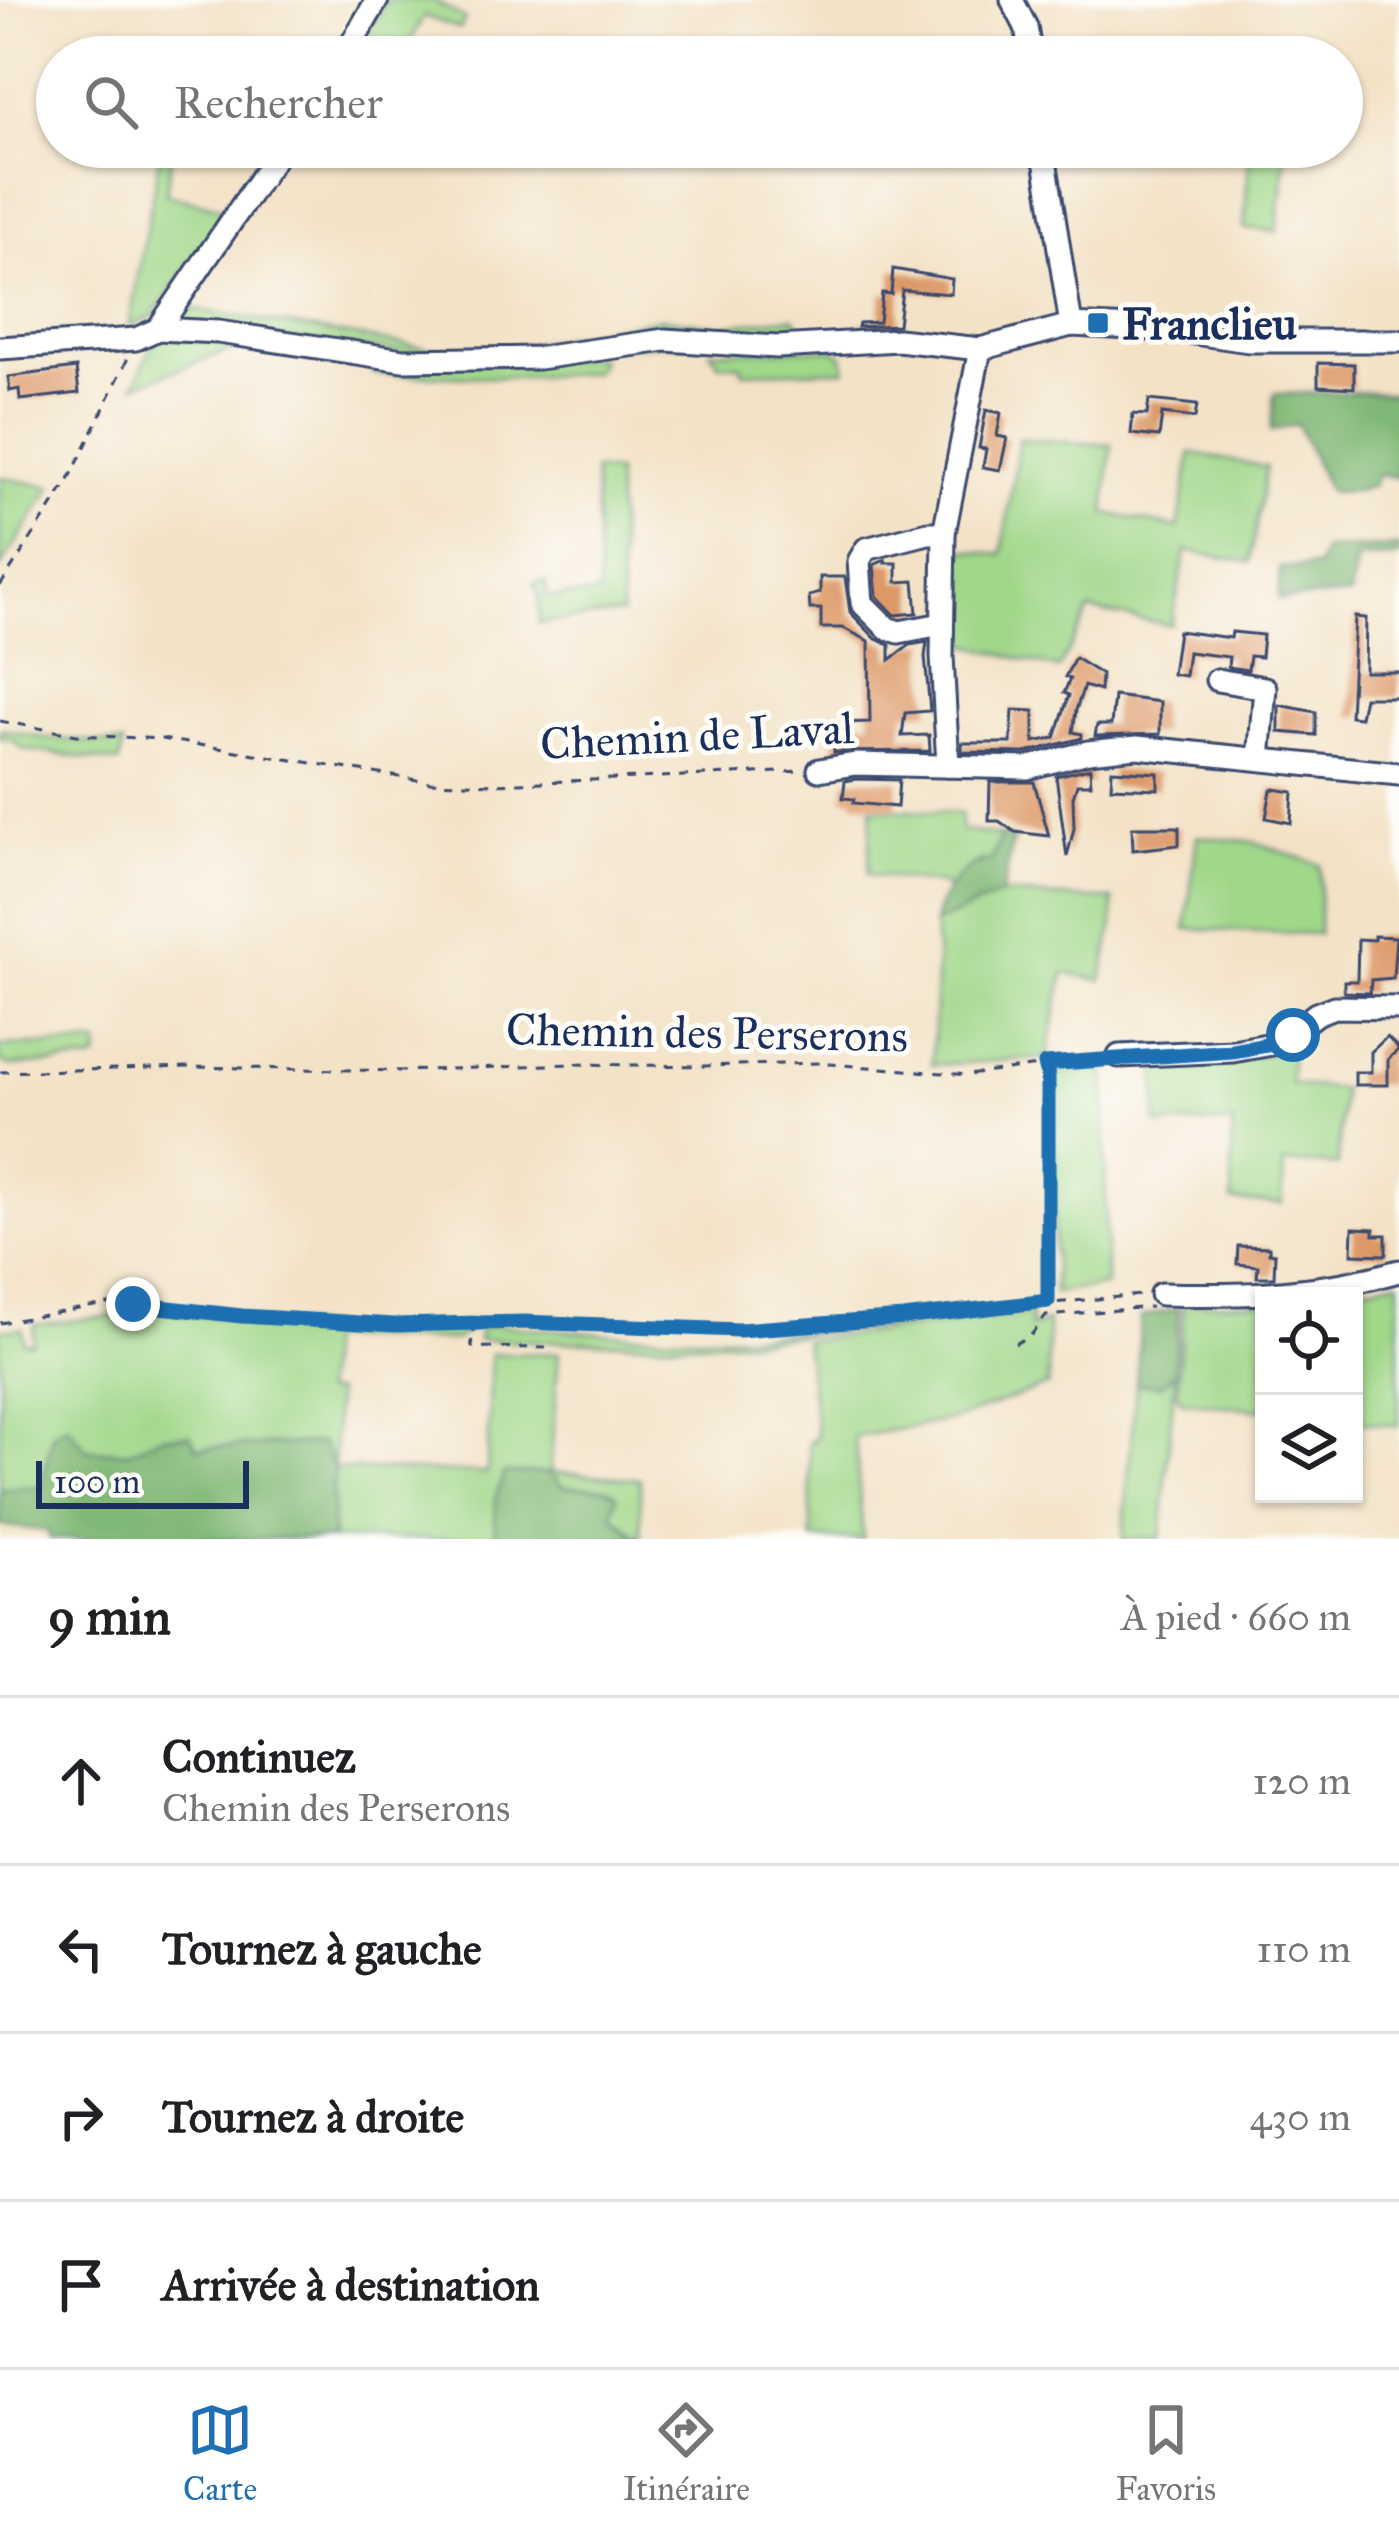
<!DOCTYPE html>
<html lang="fr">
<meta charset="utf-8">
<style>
body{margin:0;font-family:"IM FELL Great Primer",serif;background:#f2f2f2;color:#202124}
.controls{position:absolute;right:36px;bottom:36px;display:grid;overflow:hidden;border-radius:0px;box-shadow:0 3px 9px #0004}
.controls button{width:108px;height:108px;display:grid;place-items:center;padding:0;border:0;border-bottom:3px solid #e0e0e0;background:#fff;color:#202124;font:60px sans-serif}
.scale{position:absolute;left:36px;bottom:30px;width:213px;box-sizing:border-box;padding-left:12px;border:6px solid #1b2f5e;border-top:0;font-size:33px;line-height:42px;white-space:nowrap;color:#1b2f5e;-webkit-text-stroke:9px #fdfcf7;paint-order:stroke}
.stop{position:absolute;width:36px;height:36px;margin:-27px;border:9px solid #1f6fb2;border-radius:50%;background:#fff}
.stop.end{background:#1f6fb2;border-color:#fff;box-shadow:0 3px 12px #0008}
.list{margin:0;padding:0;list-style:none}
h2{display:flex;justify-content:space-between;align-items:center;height:156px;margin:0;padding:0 48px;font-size:51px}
h2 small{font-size:39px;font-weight:400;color:#757577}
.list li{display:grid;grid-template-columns:78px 1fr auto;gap:36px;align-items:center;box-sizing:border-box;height:168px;padding:0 48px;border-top:3px solid #e0e0e0}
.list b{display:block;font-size:45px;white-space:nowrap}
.list p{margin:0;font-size:39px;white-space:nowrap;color:#757577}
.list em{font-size:39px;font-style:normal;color:#757577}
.icon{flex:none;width:66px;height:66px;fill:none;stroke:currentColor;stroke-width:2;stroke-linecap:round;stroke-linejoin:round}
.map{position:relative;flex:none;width:1399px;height:1539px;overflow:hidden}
.search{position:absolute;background:#fff;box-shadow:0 3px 9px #0004;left:36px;right:36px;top:36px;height:132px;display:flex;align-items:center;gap:30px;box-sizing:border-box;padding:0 42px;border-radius:66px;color:#757577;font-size:45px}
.sheet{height:828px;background:#fff}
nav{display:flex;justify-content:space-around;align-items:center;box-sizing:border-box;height:168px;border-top:3px solid #e0e0e0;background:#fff;font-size:33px;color:#757577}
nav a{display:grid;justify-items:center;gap:6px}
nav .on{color:#1f6fb2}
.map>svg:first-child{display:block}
.green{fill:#a0d789;stroke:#5e8374;stroke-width:3}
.forest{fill:#80b875;stroke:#4e746a;stroke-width:3}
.building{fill:#dd9866}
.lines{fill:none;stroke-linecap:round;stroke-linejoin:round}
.minor-casing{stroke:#3b4a6e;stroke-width:27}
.path{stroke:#3b4a6e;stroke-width:3;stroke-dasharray:9 9;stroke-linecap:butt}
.minor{stroke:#fff;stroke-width:21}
.route{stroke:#1f6fb2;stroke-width:15}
.poi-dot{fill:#1f6fb2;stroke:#fdfcf7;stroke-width:4.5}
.labels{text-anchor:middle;stroke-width:10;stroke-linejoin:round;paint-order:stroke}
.poi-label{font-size:45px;font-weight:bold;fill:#1b2f5e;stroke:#fdfcf7;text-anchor:start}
.street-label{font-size:45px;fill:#1b2f5e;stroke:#fdfcf7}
</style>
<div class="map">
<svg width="1399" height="1539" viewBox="0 0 1399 1539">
<rect width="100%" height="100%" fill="#fdfcf7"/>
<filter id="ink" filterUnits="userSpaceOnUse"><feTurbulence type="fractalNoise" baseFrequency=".00833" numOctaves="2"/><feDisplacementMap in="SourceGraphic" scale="24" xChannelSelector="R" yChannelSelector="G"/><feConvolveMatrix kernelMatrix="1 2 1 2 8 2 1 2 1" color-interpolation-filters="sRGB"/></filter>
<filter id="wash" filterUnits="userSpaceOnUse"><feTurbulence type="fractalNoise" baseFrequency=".004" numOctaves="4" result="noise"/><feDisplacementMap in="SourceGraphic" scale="48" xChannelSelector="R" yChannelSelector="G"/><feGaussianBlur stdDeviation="2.7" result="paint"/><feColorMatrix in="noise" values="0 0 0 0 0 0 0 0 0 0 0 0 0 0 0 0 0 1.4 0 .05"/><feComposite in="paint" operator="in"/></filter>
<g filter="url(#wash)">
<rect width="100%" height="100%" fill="#f3e2c6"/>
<g class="green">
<path d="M 387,0 L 433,0 L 465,19 L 460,29 L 424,16 L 402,57 L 354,57 Z"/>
<path d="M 161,147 L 173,147 L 166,194 L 222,208 L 218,223 L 152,317 L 129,326 Z"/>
<path d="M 1250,147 L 1287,147 L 1277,231 L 1244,228 Z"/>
<path d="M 182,307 L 431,349 L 522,346 L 662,318 L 719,326 L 795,317 L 804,336 L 430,356 L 169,324 Z"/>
<path d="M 166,335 L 257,348 L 231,350 L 135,385 L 153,343 Z"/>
<path d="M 832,349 L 843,355 L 845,370 L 743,372 L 741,365 L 719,364 L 710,351 Z"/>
<path d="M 600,358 L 595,372 L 524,378 L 374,374 L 367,363 Z"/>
<path d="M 1019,439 L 1112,445 L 1105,513 L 1178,528 L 1191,453 L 1266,467 L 1250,562 L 1186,551 L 1171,625 L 1089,610 L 1059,669 L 946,639 L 950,548 L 1002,555 Z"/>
<path d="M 594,470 L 616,473 L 622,614 L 539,623 L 539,595 L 534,583 L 546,581 L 547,597 L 599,594 Z"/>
<path d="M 0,477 L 52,487 L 0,568 Z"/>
<path d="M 0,729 L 45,738 L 123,744 L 119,763 L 22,749 L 14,740 L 0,738 Z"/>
<path d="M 872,808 L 961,813 L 961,830 L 1001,836 L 991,861 L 978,862 L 950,886 L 868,874 Z"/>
<path d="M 1197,836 L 1255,842 L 1320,865 L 1319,934 L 1186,929 Z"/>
<path d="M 1002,894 L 1113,900 L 1113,926 L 1102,980 L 1064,973 L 1047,1058 L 932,1065 L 937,958 L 934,924 Z"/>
<path d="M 99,1044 L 98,1057 L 91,1061 L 10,1066 L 0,1062 L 0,1046 Z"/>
<path d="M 1291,1047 L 1291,1084 L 1342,1089 L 1338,1165 L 1284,1163 L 1282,1204 L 1232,1201 L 1232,1123 L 1157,1125 L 1156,1066 L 1264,1055 Z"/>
<path d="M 1105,1070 L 1106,1286 L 1054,1293 L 1054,1073 Z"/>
<path d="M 1399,1280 L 1399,1426 L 1354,1421 L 1354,1296 L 1317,1296 Z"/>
<path d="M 1264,1302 L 1264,1410 L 1182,1401 L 1177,1394 L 1184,1304 Z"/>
<path d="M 159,1311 L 309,1326 L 470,1329 L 456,1340 L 327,1339 L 323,1392 L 335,1393 L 334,1469 L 487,1473 L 491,1354 L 559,1353 L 550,1472 L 640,1479 L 641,1539 L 613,1515 L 609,1490 L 561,1486 L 496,1497 L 495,1539 L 332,1539 L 334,1469 L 322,1443 L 197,1448 L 189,1435 L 162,1436 L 129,1452 L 86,1450 L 67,1426 L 52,1435 L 43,1487 L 0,1489 L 0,1330 L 22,1328 L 24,1342 L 32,1343 L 34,1325 Z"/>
<path d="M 1031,1314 L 1030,1327 L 1048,1322 L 1048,1385 L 956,1419 L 855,1437 L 863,1539 L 812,1539 L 809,1443 L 817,1437 L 805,1341 Z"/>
<path d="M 496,1325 C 570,1331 645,1337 720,1336 C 783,1336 844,1325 907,1325 L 754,1340 L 670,1343 L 478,1340 L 480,1329 Z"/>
<path d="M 1175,1373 L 1161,1539 L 1123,1539 L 1136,1384 L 1160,1385 Z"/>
</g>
<g class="forest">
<path d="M 1366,392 L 1399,394 L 1399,477 L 1377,475 L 1372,486 L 1356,491 L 1329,492 L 1297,424 L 1271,431 L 1274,394 Z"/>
<path d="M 1399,547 L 1399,557 L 1357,558 L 1350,595 L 1279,600 L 1280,568 L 1317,567 L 1324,549 Z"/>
<path d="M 1001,836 L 1013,839 L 1002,894 L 934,924 C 938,896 961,863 991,861 Z"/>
<path d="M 1179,1308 L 1175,1373 L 1160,1385 L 1136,1384 L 1141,1317 Z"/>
<path d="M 67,1425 L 87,1450 L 129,1452 L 162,1436 L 190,1435 L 197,1448 L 322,1443 L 334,1469 L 332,1539 L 50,1539 L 48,1531 L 0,1525 L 0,1489 L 42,1487 L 52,1435 Z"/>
<path d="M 504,1473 L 550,1473 L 562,1486 L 608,1489 L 617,1495 L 613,1515 L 638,1539 L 495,1539 L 496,1497 Z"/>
</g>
<g id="blocks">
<g class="building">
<path d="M 893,269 L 952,279 L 951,294 L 902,290 L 898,325 L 858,327 L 859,323 L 879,322 L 882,293 L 891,294 Z"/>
<path d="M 1318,363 L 1354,364 L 1354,388 L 1318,386 Z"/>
<path d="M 76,368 L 79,393 L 20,400 L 19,389 L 10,391 L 8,377 Z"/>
<path d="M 1149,400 L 1197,405 L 1195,418 L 1162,414 L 1159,437 L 1131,434 L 1133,414 L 1147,415 Z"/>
<path d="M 986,410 L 1001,413 L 997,436 L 1007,438 L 1000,470 L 983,467 L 986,449 L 979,448 Z"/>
<path d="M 885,560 L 885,563 L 897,563 L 897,582 L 914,581 L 917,613 L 895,615 L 877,596 L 874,565 Z"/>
<path d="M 820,577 L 845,577 L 850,612 L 876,639 L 890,645 L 890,660 L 910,645 L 927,642 L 925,657 L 930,711 L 905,713 L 902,736 L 929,735 L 930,751 L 834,752 L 834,723 L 870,722 L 869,641 L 843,628 L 821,628 L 821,609 L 810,609 L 809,596 L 820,593 Z"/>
<path d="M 1355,617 L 1366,618 L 1365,672 L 1399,672 L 1399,697 L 1364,697 L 1360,717 L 1350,716 Z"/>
<path d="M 1178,631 L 1231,638 L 1232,632 L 1263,635 L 1261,657 L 1250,656 L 1248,670 L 1228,667 L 1229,657 L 1188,652 L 1185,676 L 1172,674 Z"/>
<path d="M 1075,658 L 1101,674 L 1100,691 L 1084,686 L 1076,710 L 1073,732 L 1082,734 L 1082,738 L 1025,753 L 962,752 L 962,743 L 1011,743 L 1013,710 L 1034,711 L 1034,742 L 1055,738 L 1069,695 L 1064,693 L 1070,679 L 1065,677 Z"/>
<path d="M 1114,696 L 1160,702 L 1160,734 L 1095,736 L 1097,725 L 1111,725 Z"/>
<path d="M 1279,705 L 1316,712 L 1316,735 L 1279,732 Z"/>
<path d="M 1090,768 L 1091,784 L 1077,784 L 1073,797 L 1074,828 L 1067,857 L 1056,776 Z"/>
<path d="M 1112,770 L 1158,773 L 1158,789 L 1111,787 Z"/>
<path d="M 856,779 L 899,780 L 897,807 L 853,803 L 854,799 L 843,798 L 845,781 Z"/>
<path d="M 990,782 L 1034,782 L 1049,836 L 1015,832 L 999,821 L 989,821 Z"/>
<path d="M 1274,789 L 1293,792 L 1291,823 L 1266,818 L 1271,790 Z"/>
<path d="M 1132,827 L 1179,827 L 1179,845 L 1133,850 Z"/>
<path d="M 1374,936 L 1396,937 L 1393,978 L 1371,980 L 1370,993 L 1344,992 L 1344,981 L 1357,981 L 1358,939 L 1374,940 Z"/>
<path d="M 1387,1037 L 1399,1049 L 1388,1059 L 1388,1085 L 1355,1085 L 1355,1072 L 1371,1072 L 1371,1052 Z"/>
<path d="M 1353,1228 L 1374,1229 L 1374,1235 L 1386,1235 L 1386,1255 L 1352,1254 Z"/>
<path d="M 1238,1246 L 1269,1247 L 1269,1253 L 1275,1254 L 1274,1277 L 1257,1277 L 1258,1266 L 1237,1264 Z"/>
</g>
</g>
</g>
<g filter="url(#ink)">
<use href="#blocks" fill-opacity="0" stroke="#3b4a6e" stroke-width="3"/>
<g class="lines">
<defs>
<g id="minor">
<path d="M 1012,0 L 1026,27 L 1031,57"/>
<path d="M 344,57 L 377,0"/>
<path d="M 1043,147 L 1071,325"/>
<path d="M 158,329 L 282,147"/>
<path d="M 0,348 L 136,339 L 158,329 L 218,332 L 403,360 L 539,358 L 665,340 L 778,347 L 898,340 L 980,349 L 1071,325 L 1173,330 L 1249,341 L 1399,341"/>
<path d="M 942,624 L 899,632 L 887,628 L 862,603 L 859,561 L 866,549 L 928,533 L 944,533"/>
<path d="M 1217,680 L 1265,688 L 1259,759"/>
<path d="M 948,766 L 942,656 L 944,533 L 980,349"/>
<path d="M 819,770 L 855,764 L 1027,768 L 1088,752 L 1137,747 L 1399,774"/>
<path d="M 1119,1056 L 1233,1051 L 1278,1043 L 1316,1014 L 1334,1007 L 1399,1008"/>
<path d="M 1161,1294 C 1243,1296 1320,1294 1399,1271"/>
</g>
</defs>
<use href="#minor" class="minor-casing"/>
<g class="path">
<path d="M 0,586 L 69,480 L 128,358"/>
<path d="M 0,721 L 77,735 L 162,739 L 430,782 L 495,784 L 803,771"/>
<path d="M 1045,1064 L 1049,1075 L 1048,1299"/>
<path d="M 0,1072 L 190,1067 L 403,1071 L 571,1064 L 703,1066 L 818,1063 L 968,1075 L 1100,1058"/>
<path d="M 0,1323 L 106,1304 L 133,1304 L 242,1316 L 395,1325 L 523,1322 L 740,1331 L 1141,1295"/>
<path d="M 476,1323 L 471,1335 L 472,1347 L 547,1348"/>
<path d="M 1015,1344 L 1032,1334 L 1046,1316 L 1151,1307"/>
</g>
<use href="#minor" class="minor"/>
</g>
</g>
<g class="lines" filter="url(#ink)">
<path class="route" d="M 133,1304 L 242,1316 L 394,1325 L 523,1322 L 740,1330 L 903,1318 L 1048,1301 L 1048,1075 L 1045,1064 L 1233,1051 L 1278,1043 L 1293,1035"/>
</g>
<rect class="poi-dot" x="1086" y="311" width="24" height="24" rx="6"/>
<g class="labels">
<g class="poi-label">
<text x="1122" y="339">Franclieu</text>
</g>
<g class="street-label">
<text transform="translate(697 735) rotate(-3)" y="16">Chemin de Laval</text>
<text transform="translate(707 1032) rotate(1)" y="16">Chemin des Perserons</text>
</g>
</g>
</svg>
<div class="controls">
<button><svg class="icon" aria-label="locate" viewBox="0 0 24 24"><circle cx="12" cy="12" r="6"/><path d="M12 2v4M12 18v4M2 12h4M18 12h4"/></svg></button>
<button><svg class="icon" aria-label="layers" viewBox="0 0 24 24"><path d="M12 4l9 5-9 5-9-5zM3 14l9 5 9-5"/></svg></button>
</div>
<div class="scale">100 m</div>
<div class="stop" style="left:1293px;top:1035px"></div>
<div class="stop end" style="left:133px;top:1304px"></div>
<div class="search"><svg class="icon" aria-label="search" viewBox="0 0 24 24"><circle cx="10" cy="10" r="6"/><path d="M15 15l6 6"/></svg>Rechercher</div>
</div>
<section class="sheet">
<h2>9 min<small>À pied · 660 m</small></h2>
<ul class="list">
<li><svg class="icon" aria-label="ahead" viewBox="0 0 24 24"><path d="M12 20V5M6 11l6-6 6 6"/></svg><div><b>Continuez</b><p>Chemin des Perserons</p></div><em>120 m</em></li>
<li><svg class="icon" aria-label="left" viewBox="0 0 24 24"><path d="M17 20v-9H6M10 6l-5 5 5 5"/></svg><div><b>Tournez à gauche</b></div><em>110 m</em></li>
<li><svg class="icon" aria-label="right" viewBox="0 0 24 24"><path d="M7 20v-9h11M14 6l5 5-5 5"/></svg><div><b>Tournez à droite</b></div><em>430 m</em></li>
<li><svg class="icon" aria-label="arrive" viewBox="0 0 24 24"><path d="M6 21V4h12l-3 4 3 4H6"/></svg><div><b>Arrivée à destination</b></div></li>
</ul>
</section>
<nav>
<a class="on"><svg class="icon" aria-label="map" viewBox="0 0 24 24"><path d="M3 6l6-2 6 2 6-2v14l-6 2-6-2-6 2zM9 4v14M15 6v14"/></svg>Carte</a>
<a><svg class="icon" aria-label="directions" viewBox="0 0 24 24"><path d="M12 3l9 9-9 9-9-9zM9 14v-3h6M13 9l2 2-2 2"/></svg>Itinéraire</a>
<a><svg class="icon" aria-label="saved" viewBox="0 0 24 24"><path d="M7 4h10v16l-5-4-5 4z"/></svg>Favoris</a>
</nav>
